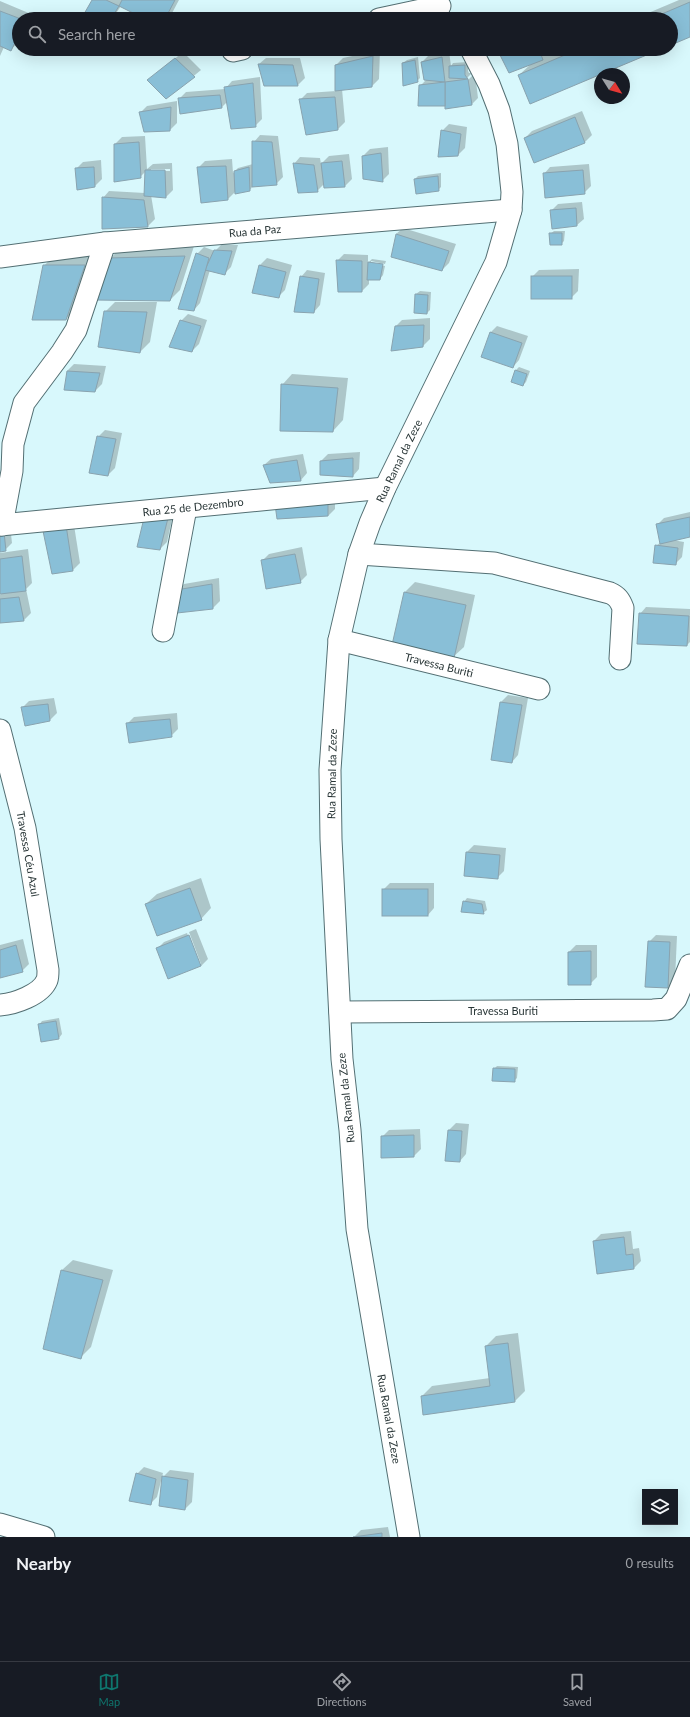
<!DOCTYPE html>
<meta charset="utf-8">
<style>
body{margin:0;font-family:Lato,sans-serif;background:#20242c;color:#f1f3f6}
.controls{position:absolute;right:12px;bottom:12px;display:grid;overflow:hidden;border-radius:0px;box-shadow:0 4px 16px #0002}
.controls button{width:36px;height:36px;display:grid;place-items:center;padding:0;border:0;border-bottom:1px solid #363941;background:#171b24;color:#f1f3f6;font:20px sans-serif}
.compass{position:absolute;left:594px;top:68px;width:36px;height:36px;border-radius:50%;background:#171b24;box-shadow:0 4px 16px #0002;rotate:127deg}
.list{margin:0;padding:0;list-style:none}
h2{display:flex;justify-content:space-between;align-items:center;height:52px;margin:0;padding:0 16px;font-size:17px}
h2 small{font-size:13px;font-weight:400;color:#9ea1a6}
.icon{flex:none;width:22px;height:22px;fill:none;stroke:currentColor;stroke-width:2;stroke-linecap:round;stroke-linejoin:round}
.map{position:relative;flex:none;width:690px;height:1537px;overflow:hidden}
.search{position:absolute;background:#171b24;box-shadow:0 4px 16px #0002;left:12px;right:12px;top:12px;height:44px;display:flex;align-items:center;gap:10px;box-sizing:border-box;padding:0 14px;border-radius:22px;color:#9ea1a6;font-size:15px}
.sheet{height:124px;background:#171b24}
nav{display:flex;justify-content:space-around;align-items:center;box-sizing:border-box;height:56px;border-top:1px solid #363941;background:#171b24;font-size:11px;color:#9ea1a6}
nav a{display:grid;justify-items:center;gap:2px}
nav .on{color:#0f766e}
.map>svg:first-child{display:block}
.shadow{fill:#0003;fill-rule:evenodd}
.building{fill:#89bfd7;stroke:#89a3af}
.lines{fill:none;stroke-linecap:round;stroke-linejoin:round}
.minor-casing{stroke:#536f73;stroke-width:23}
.minor{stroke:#fff;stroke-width:21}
.labels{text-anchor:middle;stroke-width:3.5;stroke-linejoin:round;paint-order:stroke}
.street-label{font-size:11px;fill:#293637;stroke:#fff}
</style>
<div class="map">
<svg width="690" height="1537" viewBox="0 0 690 1537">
<rect width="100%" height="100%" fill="#d8f8fc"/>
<g class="shadow">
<path d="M 93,0 L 179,0 L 171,15 L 167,19 L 148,19 L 121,6 L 112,19 L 98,19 Z"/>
<path d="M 679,0 L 690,0 L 690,35 L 671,44 L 671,19 L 634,19 Z"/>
<path d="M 0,1 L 31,14 L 29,19 L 19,19 L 18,43 L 11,49 L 4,47 L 0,56 Z"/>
<path d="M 507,49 L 548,49 L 550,53 L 546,56 L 563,49 L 658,49 L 519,75 L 531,64 L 501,55 Z"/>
<path d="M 380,50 L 379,79 L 372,86 L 342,89 L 345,122 L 338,129 L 300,100 L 307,93 L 336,91 L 336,65 L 343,58 Z"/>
<path d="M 449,51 L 451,66 L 453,63 L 468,62 L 468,71 L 469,73 L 472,73 L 464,81 L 465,83 L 475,73 L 478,98 L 472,104 L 446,104 L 420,86 L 427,79 L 422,62 L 429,55 Z"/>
<path d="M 183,52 L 201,70 L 167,98 L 149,80 Z"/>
<path d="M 418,57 L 420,78 L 417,81 L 403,63 L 407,60 Z"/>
<path d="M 266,58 L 300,58 L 305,78 L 298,85 L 265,85 L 259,64 Z"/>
<path d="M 260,77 L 262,119 L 255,126 L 227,102 L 222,107 L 180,113 L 179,99 L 186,92 L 225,89 L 232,81 Z"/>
<path d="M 177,101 L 177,123 L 170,130 L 140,113 L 147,106 Z"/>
<path d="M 582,111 L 592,135 L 585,142 L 535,162 L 525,138 L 532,131 Z"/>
<path d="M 449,124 L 467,127 L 465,148 L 458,155 L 442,131 Z"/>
<path d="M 260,135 L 278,136 L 283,177 L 276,184 L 253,186 L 250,190 L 236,191 L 228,199 L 198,168 L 205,161 L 232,159 L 233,173 L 238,168 L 253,164 L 254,142 Z"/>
<path d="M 145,136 L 147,169 L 153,164 L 172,163 L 173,190 L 166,197 L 151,195 L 155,219 L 148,226 L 103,198 L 109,191 L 145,193 L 146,171 L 140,177 L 115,144 L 122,137 ZM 151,169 L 170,169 L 170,171 L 151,171 Z"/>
<path d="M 388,147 L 389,174 L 382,181 L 363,156 L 370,149 Z"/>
<path d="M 349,154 L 352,179 L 345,186 L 325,187 L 324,184 L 317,191 L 294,164 L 300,157 L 320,158 L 321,164 L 329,156 Z"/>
<path d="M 101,160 L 102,179 L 95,186 L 76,169 L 83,162 Z"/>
<path d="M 589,164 L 591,186 L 584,193 L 544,174 L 550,167 Z"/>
<path d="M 441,173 L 441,187 L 438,190 L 415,179 L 418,176 Z"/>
<path d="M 582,202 L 584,219 L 577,225 L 551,211 L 558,204 Z"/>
<path d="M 403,228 L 456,244 L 449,263 L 442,270 L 396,234 Z"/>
<path d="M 554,231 L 565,231 L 564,241 L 561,244 L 550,234 Z"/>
<path d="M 222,244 L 238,245 L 231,267 L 224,274 L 210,270 L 200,303 L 194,310 L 197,254 L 204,247 L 215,251 Z"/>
<path d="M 194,246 L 180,290 L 170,300 L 110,259 L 120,248 Z"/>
<path d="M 344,254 L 368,255 L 368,263 L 372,259 L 386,261 L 385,264 L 371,261 L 371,263 L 385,266 L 383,275 L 380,279 L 369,279 L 369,284 L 362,291 L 337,261 Z"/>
<path d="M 54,255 L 94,255 L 76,308 L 66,319 L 44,266 Z"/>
<path d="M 267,258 L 292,265 L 285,290 L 278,297 L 253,292 L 260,265 Z"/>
<path d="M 579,269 L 578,291 L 571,298 L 532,277 L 539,270 Z"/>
<path d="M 307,270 L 325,273 L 320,305 L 314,312 L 301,277 Z"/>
<path d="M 420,291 L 431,292 L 430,310 L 427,313 L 415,312 L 416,294 Z"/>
<path d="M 115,302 L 157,302 L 150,342 L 140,352 L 105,312 Z"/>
<path d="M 188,314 L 207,320 L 199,344 L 192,351 L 181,321 Z"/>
<path d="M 430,318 L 430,339 L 423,346 L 395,327 L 402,320 Z"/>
<path d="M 497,326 L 528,336 L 519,360 L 513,367 L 490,333 Z"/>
<path d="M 74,364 L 106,366 L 102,384 L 95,391 L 67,371 Z"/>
<path d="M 519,367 L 530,371 L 526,382 L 523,385 L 512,382 L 516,370 Z"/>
<path d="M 292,374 L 348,378 L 343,420 L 333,431 L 282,385 Z"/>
<path d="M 105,430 L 122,433 L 115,468 L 108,475 L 98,437 Z"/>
<path d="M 360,452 L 359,469 L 353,476 L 321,461 L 328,454 Z"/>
<path d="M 303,454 L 307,473 L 301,480 L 264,465 L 271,459 Z"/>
<path d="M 335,494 L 335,509 L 328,516 L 277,518 Z"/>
<path d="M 152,511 L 174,511 L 167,542 L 160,549 Z"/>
<path d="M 690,512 L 690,536 L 673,540 L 684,542 L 682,557 L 675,564 L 656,546 L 661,542 L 657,525 L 664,518 Z"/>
<path d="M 73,519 L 80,563 L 73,570 L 53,573 L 44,531 Z"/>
<path d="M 0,525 L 10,525 L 12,543 L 5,550 L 0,551 Z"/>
<path d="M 302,547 L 307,575 L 300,582 L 262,561 L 269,554 Z"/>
<path d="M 28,549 L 32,583 L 26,589 L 31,613 L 24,620 L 0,622 L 0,595 L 2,593 L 0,593 L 0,553 Z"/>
<path d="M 219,578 L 220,601 L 213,608 L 177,591 L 184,584 Z"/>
<path d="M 415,582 L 475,595 L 464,647 L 453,657 L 405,592 Z"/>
<path d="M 646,607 L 690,609 L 690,642 L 687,645 L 640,614 Z"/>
<path d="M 508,695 L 528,698 L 518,755 L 512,762 L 492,759 L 501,702 Z"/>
<path d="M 54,698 L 57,713 L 50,720 L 22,708 L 29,701 Z"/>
<path d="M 177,713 L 178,729 L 171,736 L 127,724 L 134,717 Z"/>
<path d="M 474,845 L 506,848 L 504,871 L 497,878 L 467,852 Z"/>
<path d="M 201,878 L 211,908 L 201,919 L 146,904 L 157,894 Z"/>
<path d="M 390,883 L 434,883 L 434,908 L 428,915 L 383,890 Z"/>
<path d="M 467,898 L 485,901 L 487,910 L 483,913 L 464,902 Z"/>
<path d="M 196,929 L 208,959 L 201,966 L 157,949 L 164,942 L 187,933 L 199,964 L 201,964 L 189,932 Z"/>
<path d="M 656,935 L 677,936 L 675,980 L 668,987 L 649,942 Z"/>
<path d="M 23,939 L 29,964 L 22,971 L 0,977 L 0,945 Z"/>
<path d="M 576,945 L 597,945 L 597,977 L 590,984 L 569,952 Z"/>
<path d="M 59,1018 L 62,1034 L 59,1038 L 39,1025 L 42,1021 Z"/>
<path d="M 497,1066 L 518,1067 L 517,1078 L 514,1081 L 494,1069 Z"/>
<path d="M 456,1123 L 469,1124 L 466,1154 L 460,1161 L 446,1160 L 449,1130 Z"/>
<path d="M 420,1129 L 421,1149 L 414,1156 L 382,1137 L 389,1130 Z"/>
<path d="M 631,1231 L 633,1249 L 639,1248 L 641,1261 L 634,1268 L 594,1241 L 601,1234 Z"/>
<path d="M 73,1260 L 113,1270 L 91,1347 L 80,1358 L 62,1270 Z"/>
<path d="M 518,1333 L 525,1391 L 515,1401 L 424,1414 L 422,1396 L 432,1386 L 490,1378 L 486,1346 L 496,1336 Z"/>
<path d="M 144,1467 L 163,1473 L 157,1497 L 150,1504 L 137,1474 Z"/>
<path d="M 170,1470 L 194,1473 L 192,1502 L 185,1509 L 163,1477 Z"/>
<path d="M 388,1527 L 390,1537 L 354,1537 L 361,1530 Z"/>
</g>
<g class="building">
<path d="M 92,0 L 106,0 L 119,6 L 111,19 L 96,19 L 84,14 Z"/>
<path d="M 122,0 L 175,0 L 165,19 L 145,19 L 119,6 Z"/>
<path d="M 690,2 L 690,37 L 671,45 L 671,19 L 650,19 Z"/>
<path d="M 0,11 L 21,19 L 19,19 L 19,34 L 11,51 L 0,46 Z"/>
<path d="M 512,49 L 539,49 L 543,60 L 509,73 L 500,55 Z"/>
<path d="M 579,49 L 661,49 L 530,104 L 518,75 Z"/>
<path d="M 373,56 L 372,87 L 335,91 L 335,65 Z"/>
<path d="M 442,57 L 445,82 L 424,80 L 421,62 Z"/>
<path d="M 175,58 L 195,77 L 166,99 L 147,80 Z"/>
<path d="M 415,60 L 418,82 L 403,86 L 402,63 Z"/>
<path d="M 258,64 L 293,65 L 298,86 L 264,86 Z"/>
<path d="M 465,65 L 465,75 L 468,79 L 449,78 L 449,66 Z"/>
<path d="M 468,79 L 472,105 L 445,109 L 445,82 Z"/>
<path d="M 445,82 L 445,106 L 418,106 L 419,85 Z"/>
<path d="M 253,83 L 256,127 L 231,129 L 224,87 Z"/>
<path d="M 220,95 L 222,108 L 180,114 L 178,98 Z"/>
<path d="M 335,97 L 338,130 L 306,135 L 299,99 Z"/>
<path d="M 171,107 L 170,131 L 144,132 L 139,112 Z"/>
<path d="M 575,117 L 585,143 L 534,163 L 524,138 Z"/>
<path d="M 441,130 L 461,134 L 458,156 L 438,157 Z"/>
<path d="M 252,141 L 272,142 L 277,185 L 252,187 Z"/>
<path d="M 139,142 L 141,178 L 114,182 L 114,144 Z"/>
<path d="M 381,153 L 383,182 L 363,179 L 362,156 Z"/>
<path d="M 342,161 L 345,187 L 324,188 L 321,163 Z"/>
<path d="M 293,163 L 314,165 L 318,192 L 298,193 Z"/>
<path d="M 226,166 L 228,200 L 201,203 L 197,167 Z"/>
<path d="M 94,167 L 95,187 L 77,190 L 75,168 Z"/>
<path d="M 249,167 L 250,191 L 235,194 L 234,171 Z"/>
<path d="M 145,170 L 165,170 L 166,198 L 144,196 Z"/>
<path d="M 583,170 L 585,194 L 545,198 L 543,173 Z"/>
<path d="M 438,176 L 439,191 L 416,194 L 414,179 Z"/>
<path d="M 102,197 L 144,200 L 148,227 L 102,229 Z"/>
<path d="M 576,208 L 577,226 L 552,229 L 550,210 Z"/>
<path d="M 549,233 L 562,233 L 562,245 L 550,245 Z"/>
<path d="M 396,234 L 449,251 L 442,271 L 391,257 Z"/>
<path d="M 214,250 L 232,251 L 225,275 L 205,270 Z"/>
<path d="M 196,253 L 209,258 L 194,311 L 178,309 Z"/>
<path d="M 185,256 L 170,301 L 94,300 L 109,258 Z"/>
<path d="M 336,260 L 362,261 L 362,292 L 338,292 Z"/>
<path d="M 368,262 L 383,264 L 380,280 L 367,280 Z"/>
<path d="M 43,265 L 85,265 L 66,320 L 32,320 Z"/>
<path d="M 259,265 L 286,272 L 279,298 L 252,293 Z"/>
<path d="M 300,276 L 319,279 L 314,313 L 294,312 Z"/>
<rect x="531" y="276" width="41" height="23"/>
<path d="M 415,294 L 428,295 L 427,314 L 414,313 Z"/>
<path d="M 104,311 L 147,312 L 140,353 L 98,347 Z"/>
<path d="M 180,320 L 201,326 L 192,352 L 169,347 Z"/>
<path d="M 424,325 L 423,347 L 391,351 L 395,326 Z"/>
<path d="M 490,332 L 522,343 L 513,368 L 481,357 Z"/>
<path d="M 515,370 L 527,374 L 523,386 L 511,382 Z"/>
<path d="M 67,371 L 100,373 L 95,392 L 64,390 Z"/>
<path d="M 281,384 L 338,388 L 333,432 L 280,431 Z"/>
<path d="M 97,436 L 116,439 L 108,476 L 89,473 Z"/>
<path d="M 353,458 L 353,477 L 320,475 L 320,461 Z"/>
<path d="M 297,460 L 301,481 L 270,483 L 263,465 Z"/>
<path d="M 328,500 L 328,516 L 277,519 L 275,504 Z"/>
<path d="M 690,517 L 690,537 L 660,544 L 656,524 Z"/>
<path d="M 144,518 L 168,518 L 160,550 L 137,547 Z"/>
<path d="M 66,525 L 73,571 L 52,574 L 43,531 Z"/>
<path d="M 0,532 L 4,532 L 6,551 L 0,552 Z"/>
<path d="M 655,545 L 678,548 L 676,565 L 653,563 Z"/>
<path d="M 295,554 L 301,583 L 266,589 L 261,560 Z"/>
<path d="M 22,556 L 26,591 L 0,594 L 0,559 Z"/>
<path d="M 212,584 L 213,609 L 177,613 L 176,590 Z"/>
<path d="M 404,592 L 466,605 L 454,658 L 392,645 Z"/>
<path d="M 19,597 L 24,621 L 0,623 L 0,599 Z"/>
<path d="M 639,613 L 689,616 L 687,646 L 637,644 Z"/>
<path d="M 500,702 L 522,705 L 512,763 L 491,760 Z"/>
<path d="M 48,704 L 50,721 L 25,726 L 21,707 Z"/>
<path d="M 170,719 L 172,737 L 129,743 L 126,723 Z"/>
<path d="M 466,852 L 500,855 L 498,879 L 464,876 Z"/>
<path d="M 190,888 L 202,920 L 157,936 L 145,904 Z"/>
<rect x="382" y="889" width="46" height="27"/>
<path d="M 463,901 L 482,904 L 484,914 L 461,912 Z"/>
<path d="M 189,935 L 201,966 L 168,979 L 156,948 Z"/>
<path d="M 648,941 L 670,942 L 668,988 L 645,987 Z"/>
<path d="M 16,945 L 23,972 L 0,978 L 0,950 Z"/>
<path d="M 591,951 L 591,985 L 568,985 L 568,952 Z"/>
<path d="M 56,1021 L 59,1039 L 41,1042 L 38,1024 Z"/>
<path d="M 493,1068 L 515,1069 L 515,1082 L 492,1081 Z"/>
<path d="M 448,1130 L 462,1131 L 460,1162 L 445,1161 Z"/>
<path d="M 414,1135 L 414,1157 L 381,1158 L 381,1136 Z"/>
<path d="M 624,1237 L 626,1255 L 633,1254 L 634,1269 L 597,1274 L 593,1241 Z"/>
<path d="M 61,1270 L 103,1280 L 81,1359 L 43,1349 Z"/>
<path d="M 508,1343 L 515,1402 L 423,1415 L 421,1396 L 490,1386 L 485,1346 Z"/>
<path d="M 136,1473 L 156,1479 L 151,1505 L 129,1501 Z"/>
<path d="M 162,1476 L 188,1480 L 185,1510 L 159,1506 Z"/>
<path d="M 382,1533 L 382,1537 L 353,1537 Z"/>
</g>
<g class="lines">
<defs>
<g id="minor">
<path d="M 379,19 L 440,6"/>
<path d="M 233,51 L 242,49"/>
<path d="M 0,257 L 105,243 L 511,210"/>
<path d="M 0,525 L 385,488"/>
<path d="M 2,525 L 12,471 L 13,444 L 24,403 L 62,352 L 76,330 L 105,243"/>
<path d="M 359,554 L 494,563 L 610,593 C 617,596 620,600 623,608 L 620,659"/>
<path d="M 163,631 L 186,508"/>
<path d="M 339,640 L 539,689"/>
<path d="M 0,730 L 25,828 L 48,970 C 48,973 48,977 47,980 C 41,995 14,1004 0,1005"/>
<path d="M 340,1012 L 653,1010 L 667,1009 L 676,999 L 690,965"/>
<path d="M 0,1524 L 44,1537"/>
<path d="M 409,1537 L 357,1229 L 350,1130 L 342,1059 L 331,839 L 330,770 L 339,640 L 359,554 L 370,523 L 385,488 L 496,262 L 511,210 L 512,192 L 507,144 L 499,110 L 489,84 L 471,49"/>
</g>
</defs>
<use href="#minor" class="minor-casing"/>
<use href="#minor" class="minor"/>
</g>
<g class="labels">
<g class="street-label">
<text transform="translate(255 231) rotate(-5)" y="4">Rua da Paz</text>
<text transform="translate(399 461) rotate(-64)" y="4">Rua Ramal da Zeze</text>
<text transform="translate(193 507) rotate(-6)" y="4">Rua 25 de Dezembro</text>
<text transform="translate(439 665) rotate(14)" y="4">Travessa Buriti</text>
<text transform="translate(332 774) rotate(-89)" y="4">Rua Ramal da Zeze</text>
<text transform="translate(28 854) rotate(80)" y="4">Travessa Céu Azul</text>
<text x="503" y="1015">Travessa Buriti</text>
<text transform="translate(346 1098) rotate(-96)" y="4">Rua Ramal da Zeze</text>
<text transform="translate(389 1419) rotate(80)" y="4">Rua Ramal da Zeze</text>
</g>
</g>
</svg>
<div class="controls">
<button><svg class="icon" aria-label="layers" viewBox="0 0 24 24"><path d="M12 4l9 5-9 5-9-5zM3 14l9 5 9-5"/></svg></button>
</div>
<svg class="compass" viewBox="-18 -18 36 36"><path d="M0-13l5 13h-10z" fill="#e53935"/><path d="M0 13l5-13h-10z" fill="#9ea1a6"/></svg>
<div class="search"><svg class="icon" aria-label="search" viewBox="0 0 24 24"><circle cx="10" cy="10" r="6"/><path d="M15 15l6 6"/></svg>Search here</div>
</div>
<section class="sheet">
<h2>Nearby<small>0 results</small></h2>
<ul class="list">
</ul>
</section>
<nav>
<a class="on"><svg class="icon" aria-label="map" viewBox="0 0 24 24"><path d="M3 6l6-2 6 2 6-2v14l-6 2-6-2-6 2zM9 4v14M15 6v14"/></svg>Map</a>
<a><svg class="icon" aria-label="directions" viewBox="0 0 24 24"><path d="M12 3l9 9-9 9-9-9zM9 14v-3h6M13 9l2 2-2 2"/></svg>Directions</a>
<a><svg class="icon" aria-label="saved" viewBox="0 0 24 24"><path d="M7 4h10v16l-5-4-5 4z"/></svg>Saved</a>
</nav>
